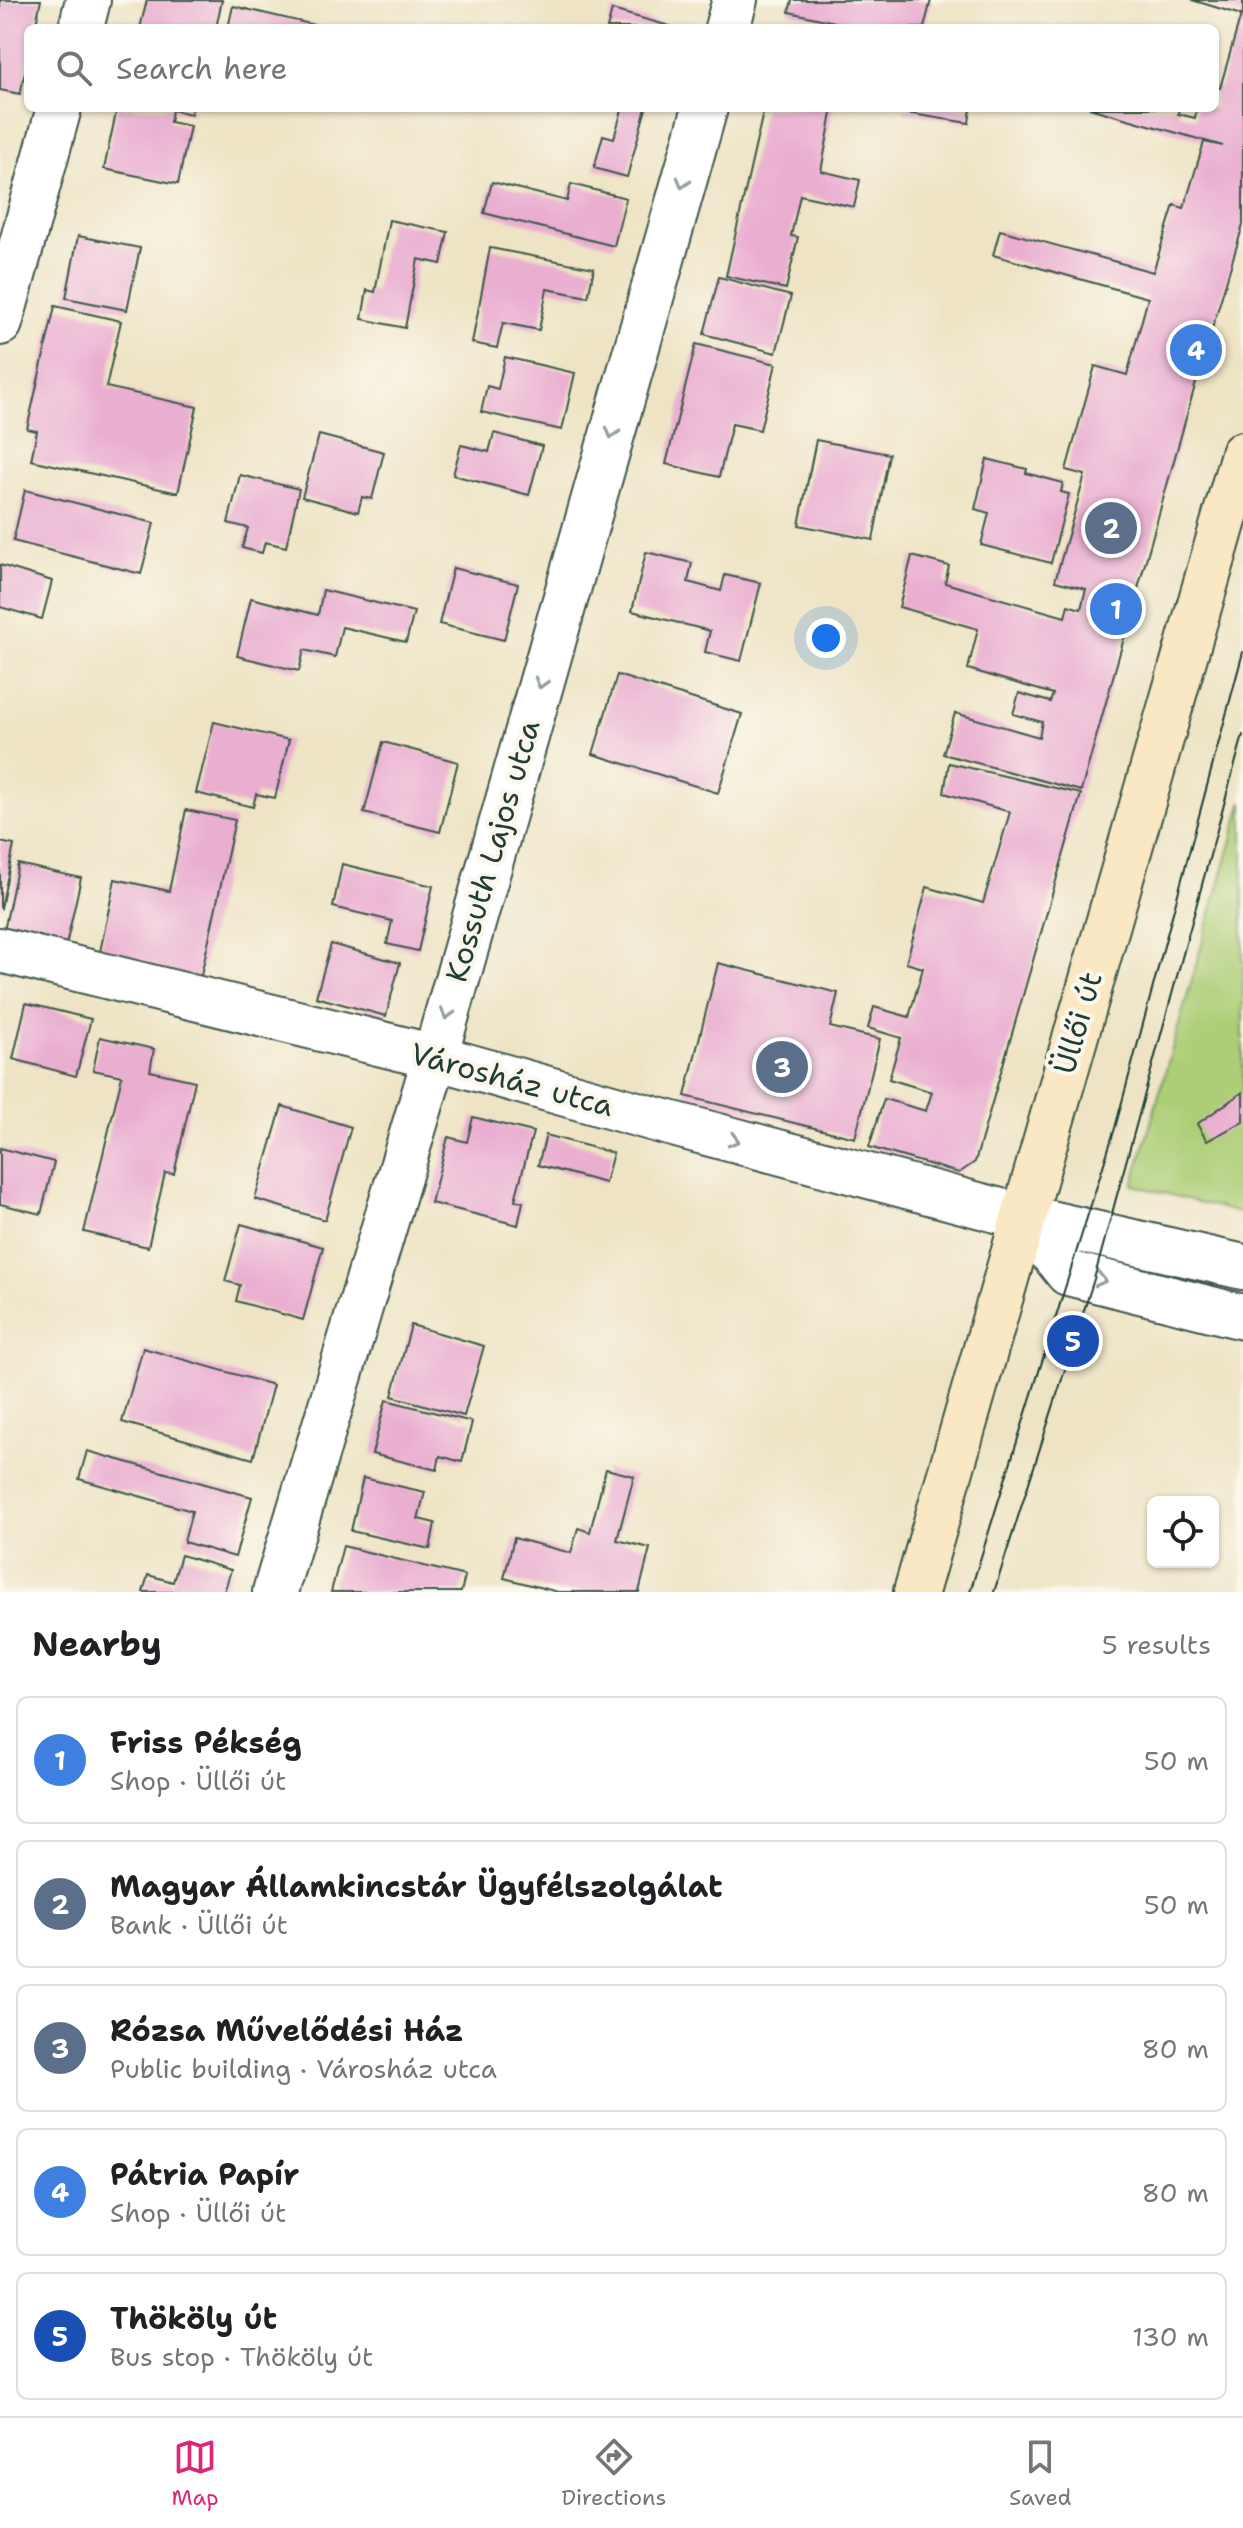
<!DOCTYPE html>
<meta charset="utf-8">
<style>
body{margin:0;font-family:"Shantell Sans",sans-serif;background:#f2f2f2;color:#202124}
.controls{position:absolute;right:24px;bottom:24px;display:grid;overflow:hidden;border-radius:12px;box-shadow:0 2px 6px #0004}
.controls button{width:72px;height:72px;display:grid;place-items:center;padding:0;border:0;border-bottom:2px solid #e0e0e0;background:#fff;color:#202124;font:40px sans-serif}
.you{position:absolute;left:826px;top:638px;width:28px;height:28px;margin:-20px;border:6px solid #fff;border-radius:50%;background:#1a73e8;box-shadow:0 0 0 12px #1a73e833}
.badge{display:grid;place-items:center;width:52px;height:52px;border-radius:50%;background:#db2777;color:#fff;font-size:26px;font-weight:700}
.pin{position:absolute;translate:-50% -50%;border:4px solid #fff;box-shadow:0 2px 8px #0006}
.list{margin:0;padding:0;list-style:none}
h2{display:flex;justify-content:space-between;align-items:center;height:104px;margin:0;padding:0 32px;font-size:34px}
h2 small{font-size:26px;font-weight:400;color:#757577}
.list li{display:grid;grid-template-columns:52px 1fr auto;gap:24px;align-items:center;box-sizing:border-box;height:128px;margin:0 16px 16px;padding:0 16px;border:2px solid #e0e0e0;border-radius:12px}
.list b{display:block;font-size:30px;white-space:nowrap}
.list p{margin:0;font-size:26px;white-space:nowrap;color:#757577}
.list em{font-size:26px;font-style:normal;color:#757577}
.icon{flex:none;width:44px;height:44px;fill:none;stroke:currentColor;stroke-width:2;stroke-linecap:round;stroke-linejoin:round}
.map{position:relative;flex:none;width:1243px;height:1592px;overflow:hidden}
.search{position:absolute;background:#fff;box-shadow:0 2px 6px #0004;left:24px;right:24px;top:24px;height:88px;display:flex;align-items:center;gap:20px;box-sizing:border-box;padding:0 28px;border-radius:12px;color:#757577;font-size:30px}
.sheet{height:824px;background:#fff}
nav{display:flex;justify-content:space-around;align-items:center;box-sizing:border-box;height:112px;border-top:2px solid #e0e0e0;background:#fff;font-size:22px;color:#757577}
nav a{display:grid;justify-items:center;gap:4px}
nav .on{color:#db2777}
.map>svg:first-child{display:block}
.green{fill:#adce77;stroke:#668656;stroke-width:2}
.building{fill:#eaaed1}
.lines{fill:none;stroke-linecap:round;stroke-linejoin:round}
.minor-casing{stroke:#3e564a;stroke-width:48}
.secondary-casing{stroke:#3e564a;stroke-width:48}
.minor{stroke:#fff;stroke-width:44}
.secondary{stroke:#fae7c3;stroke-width:44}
.tram{stroke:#1f3d34;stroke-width:2}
.oneway{stroke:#8f9e9a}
.labels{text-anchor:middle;stroke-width:8;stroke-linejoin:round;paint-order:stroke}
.street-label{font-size:30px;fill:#1f3d34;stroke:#fbf7ec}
</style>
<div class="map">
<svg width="1243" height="1592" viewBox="0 0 1243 1592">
<rect width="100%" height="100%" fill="#fbf7ec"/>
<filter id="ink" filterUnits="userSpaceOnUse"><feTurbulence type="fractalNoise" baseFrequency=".0125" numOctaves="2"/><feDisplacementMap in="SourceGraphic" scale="16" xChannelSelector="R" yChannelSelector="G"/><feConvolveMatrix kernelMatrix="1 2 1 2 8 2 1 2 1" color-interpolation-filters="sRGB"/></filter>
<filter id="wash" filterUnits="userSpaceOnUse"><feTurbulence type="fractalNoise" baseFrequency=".006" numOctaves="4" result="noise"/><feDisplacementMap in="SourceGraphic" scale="32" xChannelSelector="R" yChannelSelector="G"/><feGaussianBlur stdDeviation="1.8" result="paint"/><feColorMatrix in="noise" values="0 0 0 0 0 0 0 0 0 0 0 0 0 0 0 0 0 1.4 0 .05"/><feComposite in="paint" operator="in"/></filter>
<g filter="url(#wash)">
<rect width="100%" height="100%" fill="#eee4c5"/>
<path class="green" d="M 1243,801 L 1243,1214 L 1133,1185 Z"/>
<g id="blocks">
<g class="building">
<path d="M 0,0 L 41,0 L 35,28 L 28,28 L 28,60 L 20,94 L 0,90 Z"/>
<path d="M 147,0 L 222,0 L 216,28 L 140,28 Z"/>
<path d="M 792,0 L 931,0 L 924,28 L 862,28 L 789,12 Z"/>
<path d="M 1192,0 L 1243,0 L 1243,225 L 1193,393 L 1081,791 L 943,754 L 955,713 L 1039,737 L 1042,722 L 1013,714 L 1019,693 L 1050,702 L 1053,694 L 968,669 L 978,629 L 899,607 L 912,556 L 949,566 L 945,583 L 1065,617 L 1068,605 L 1081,609 L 1086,589 L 1055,581 L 1085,475 L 1066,470 L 1095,366 L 1127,375 L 1148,298 L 993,255 L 1000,230 L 1153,272 L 1174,205 L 1184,208 L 1204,142 L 1223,146 L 1089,108 L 1179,108 L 1178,114 L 1195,118 L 1197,108 L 1215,108 L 1215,86 L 1220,88 L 1241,15 Z"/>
<path d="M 233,6 L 323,27 L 323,28 L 228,28 Z"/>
<path d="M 612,10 L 673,27 L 673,28 L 607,28 Z"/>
<path d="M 117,108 L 192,108 L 191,114 L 172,110 L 170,122 L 190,126 L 178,184 L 104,169 Z"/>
<path d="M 617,108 L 646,108 L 627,177 L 594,168 L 603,135 L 614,138 L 622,110 Z"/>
<path d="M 764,108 L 833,108 L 821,171 L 860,180 L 854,207 L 800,195 L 791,236 L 798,237 L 786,289 L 726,276 Z"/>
<path d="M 905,108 L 971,108 L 969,123 L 905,113 Z"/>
<path d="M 492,182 L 567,201 L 571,184 L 626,198 L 614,246 L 484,213 Z"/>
<path d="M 389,220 L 448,232 L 441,264 L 418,259 L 405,328 L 362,319 L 367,290 L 375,292 Z"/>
<path d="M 78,236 L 140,248 L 127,310 L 66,298 Z"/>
<path d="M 490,248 L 594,268 L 588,297 L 547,289 L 539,330 L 503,323 L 497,348 L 472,343 Z"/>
<path d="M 719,277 L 791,296 L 776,353 L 704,334 Z"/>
<path d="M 55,306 L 121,321 L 106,387 L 197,407 L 178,493 L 31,460 L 37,431 L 27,429 Z"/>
<path d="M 696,344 L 776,364 L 760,430 L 732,424 L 719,477 L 666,464 Z"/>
<path d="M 505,357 L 575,373 L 562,430 L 481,412 L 487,386 L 498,389 Z"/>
<path d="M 494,433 L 542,446 L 529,495 L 453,475 L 461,445 L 489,452 Z"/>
<path d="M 319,435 L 384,452 L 372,499 L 362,497 L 358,512 L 302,497 Z"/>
<path d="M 816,440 L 889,454 L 873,540 L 799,525 Z"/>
<path d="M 987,459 L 1027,469 L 1026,473 L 1063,483 L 1061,492 L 1069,494 L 1051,563 L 981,545 L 989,513 L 975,509 Z"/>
<path d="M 240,475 L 299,489 L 286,547 L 265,542 L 262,553 L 242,548 L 248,528 L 228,523 Z"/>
<path d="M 25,490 L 154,523 L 141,574 L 13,541 Z"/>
<path d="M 646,552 L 692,563 L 688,582 L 721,591 L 725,575 L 761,583 L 741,661 L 705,652 L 710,631 L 632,611 Z"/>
<path d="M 0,565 L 52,581 L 42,619 L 0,607 Z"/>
<path d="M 453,568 L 518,584 L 504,640 L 439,624 Z"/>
<path d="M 323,590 L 414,612 L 406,642 L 342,627 L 335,657 L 304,650 L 299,671 L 237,656 L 251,598 L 318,615 Z"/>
<path d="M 617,675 L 742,714 L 718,793 L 593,754 Z"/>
<path d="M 214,722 L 289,740 L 275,798 L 256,794 L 253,807 L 196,793 Z"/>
<path d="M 383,742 L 458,762 L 440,832 L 364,813 Z"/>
<path d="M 949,763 L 1081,794 L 975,1162 L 959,1173 L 869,1147 L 884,1099 L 926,1111 L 932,1092 L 889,1079 L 901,1038 L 868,1028 L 874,1007 L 909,1017 L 923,968 L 906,963 L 927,887 L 983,903 L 1010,812 L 944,793 Z"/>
<path d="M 186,810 L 235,820 L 200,980 L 99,957 L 115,879 L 169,891 Z"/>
<path d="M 0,842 L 14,845 L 1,908 L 0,907 Z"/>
<path d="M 18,864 L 81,878 L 65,950 L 3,936 Z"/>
<path d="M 342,864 L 433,886 L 418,951 L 387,944 L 392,921 L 333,907 Z"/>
<path d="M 331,944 L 400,963 L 386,1016 L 316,997 Z"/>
<path d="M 718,963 L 838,993 L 830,1027 L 880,1039 L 855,1138 L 685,1096 Z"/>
<path d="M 26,1003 L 91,1019 L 76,1076 L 13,1059 Z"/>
<path d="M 100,1037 L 154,1049 L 150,1071 L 195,1081 L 174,1174 L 165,1173 L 148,1247 L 84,1232 L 122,1076 L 93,1070 Z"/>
<path d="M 1243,1092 L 1243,1122 L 1207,1141 L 1197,1124 Z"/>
<path d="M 282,1106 L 351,1127 L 325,1220 L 255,1199 Z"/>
<path d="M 473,1117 L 533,1132 L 515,1200 L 523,1202 L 518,1225 L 431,1203 L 448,1137 L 467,1142 Z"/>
<path d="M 546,1135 L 613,1153 L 605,1183 L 538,1165 Z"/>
<path d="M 0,1148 L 54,1162 L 41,1214 L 0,1204 Z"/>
<path d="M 241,1224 L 323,1247 L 303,1320 L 236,1301 L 240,1285 L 225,1281 Z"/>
<path d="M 411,1325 L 484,1346 L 464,1416 L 392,1396 Z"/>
<path d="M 143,1348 L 273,1385 L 253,1459 L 122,1422 Z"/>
<path d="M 386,1400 L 472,1422 L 462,1462 L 440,1456 L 437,1470 L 372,1454 Z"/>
<path d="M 87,1451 L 252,1497 L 235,1557 L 184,1542 L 192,1511 L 79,1479 Z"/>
<path d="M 606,1469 L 634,1476 L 617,1540 L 650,1548 L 639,1592 L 558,1592 L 504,1578 L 514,1538 L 571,1553 L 578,1528 L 590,1532 Z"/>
<path d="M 363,1478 L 425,1492 L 418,1519 L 435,1523 L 430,1549 L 351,1531 Z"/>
<path d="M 343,1546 L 465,1576 L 461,1592 L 331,1592 Z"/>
<path d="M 181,1555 L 231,1570 L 224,1592 L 143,1592 L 148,1575 L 173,1582 Z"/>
</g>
</g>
</g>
<g filter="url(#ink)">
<use href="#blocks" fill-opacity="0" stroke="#3e564a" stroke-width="2"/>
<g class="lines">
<defs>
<g id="minor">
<path d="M 81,28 L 88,0"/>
<path d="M 727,28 L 735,0"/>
<path d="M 0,323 L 59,108"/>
<path d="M 0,950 L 435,1057 L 658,1120 L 1023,1217 L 1243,1267"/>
<path d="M 1023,1217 L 1068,1273 L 1243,1317"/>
<path d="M 275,1592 L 435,1057 L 705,108"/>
</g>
<path id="secondary" d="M 916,1592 L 1243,454"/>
</defs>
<use href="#minor" class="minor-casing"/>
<use href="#secondary" class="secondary-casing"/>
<use href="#minor" class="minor"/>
<use href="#secondary" class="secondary"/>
<g class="tram">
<path d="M 970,1592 L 1115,1128 L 1243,652"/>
<path d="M 994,1592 L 1094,1279 L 1243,735"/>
</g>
</g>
<defs><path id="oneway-chevron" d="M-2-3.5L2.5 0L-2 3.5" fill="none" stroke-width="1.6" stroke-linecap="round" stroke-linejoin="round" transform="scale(2)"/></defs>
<g class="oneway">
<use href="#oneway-chevron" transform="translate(683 183) rotate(106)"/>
<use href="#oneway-chevron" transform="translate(612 433) rotate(106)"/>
<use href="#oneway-chevron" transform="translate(541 683) rotate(106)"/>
<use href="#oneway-chevron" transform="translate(447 1014) rotate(106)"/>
<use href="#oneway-chevron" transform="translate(734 1140) rotate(15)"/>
<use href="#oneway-chevron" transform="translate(1101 1280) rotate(13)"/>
</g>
</g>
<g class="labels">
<g class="street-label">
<text transform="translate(493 851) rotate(-74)" y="10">Kossuth Lajos utca</text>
<text transform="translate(1078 1023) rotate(-74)" y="10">Üllői út</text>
<text transform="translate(512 1080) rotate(15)" y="10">Városház utca</text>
</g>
</g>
</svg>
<div class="controls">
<button><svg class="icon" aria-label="locate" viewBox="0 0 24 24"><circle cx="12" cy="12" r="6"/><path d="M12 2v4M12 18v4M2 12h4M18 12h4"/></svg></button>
</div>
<div class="you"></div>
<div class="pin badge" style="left:1116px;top:609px;background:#3f7fe0">1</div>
<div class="pin badge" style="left:1111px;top:528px;background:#5c6f8a">2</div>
<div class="pin badge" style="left:782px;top:1067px;background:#5c6f8a">3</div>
<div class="pin badge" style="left:1196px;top:350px;background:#3f7fe0">4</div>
<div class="pin badge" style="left:1073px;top:1341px;background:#1a4fb4">5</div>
<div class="search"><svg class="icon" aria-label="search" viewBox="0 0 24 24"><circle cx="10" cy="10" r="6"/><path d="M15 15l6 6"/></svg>Search here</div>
</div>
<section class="sheet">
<h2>Nearby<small>5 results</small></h2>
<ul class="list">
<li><span class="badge" style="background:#3f7fe0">1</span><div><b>Friss Pékség</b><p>Shop · Üllői út</p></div><em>50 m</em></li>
<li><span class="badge" style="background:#5c6f8a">2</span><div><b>Magyar Államkincstár Ügyfélszolgálat</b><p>Bank · Üllői út</p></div><em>50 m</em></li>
<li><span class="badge" style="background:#5c6f8a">3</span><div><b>Rózsa Művelődési Ház</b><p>Public building · Városház utca</p></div><em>80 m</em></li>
<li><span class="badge" style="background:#3f7fe0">4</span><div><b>Pátria Papír</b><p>Shop · Üllői út</p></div><em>80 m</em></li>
<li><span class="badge" style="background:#1a4fb4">5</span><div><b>Thököly út</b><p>Bus stop · Thököly út</p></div><em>130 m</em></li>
</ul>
</section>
<nav>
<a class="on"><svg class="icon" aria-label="map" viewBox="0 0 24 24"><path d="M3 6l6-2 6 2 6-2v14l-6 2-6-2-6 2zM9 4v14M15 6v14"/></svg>Map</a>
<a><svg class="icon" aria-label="directions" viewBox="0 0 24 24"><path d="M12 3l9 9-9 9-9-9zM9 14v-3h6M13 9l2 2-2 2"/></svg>Directions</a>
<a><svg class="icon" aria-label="saved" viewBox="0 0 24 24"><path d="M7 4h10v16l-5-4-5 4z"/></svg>Saved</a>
</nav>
